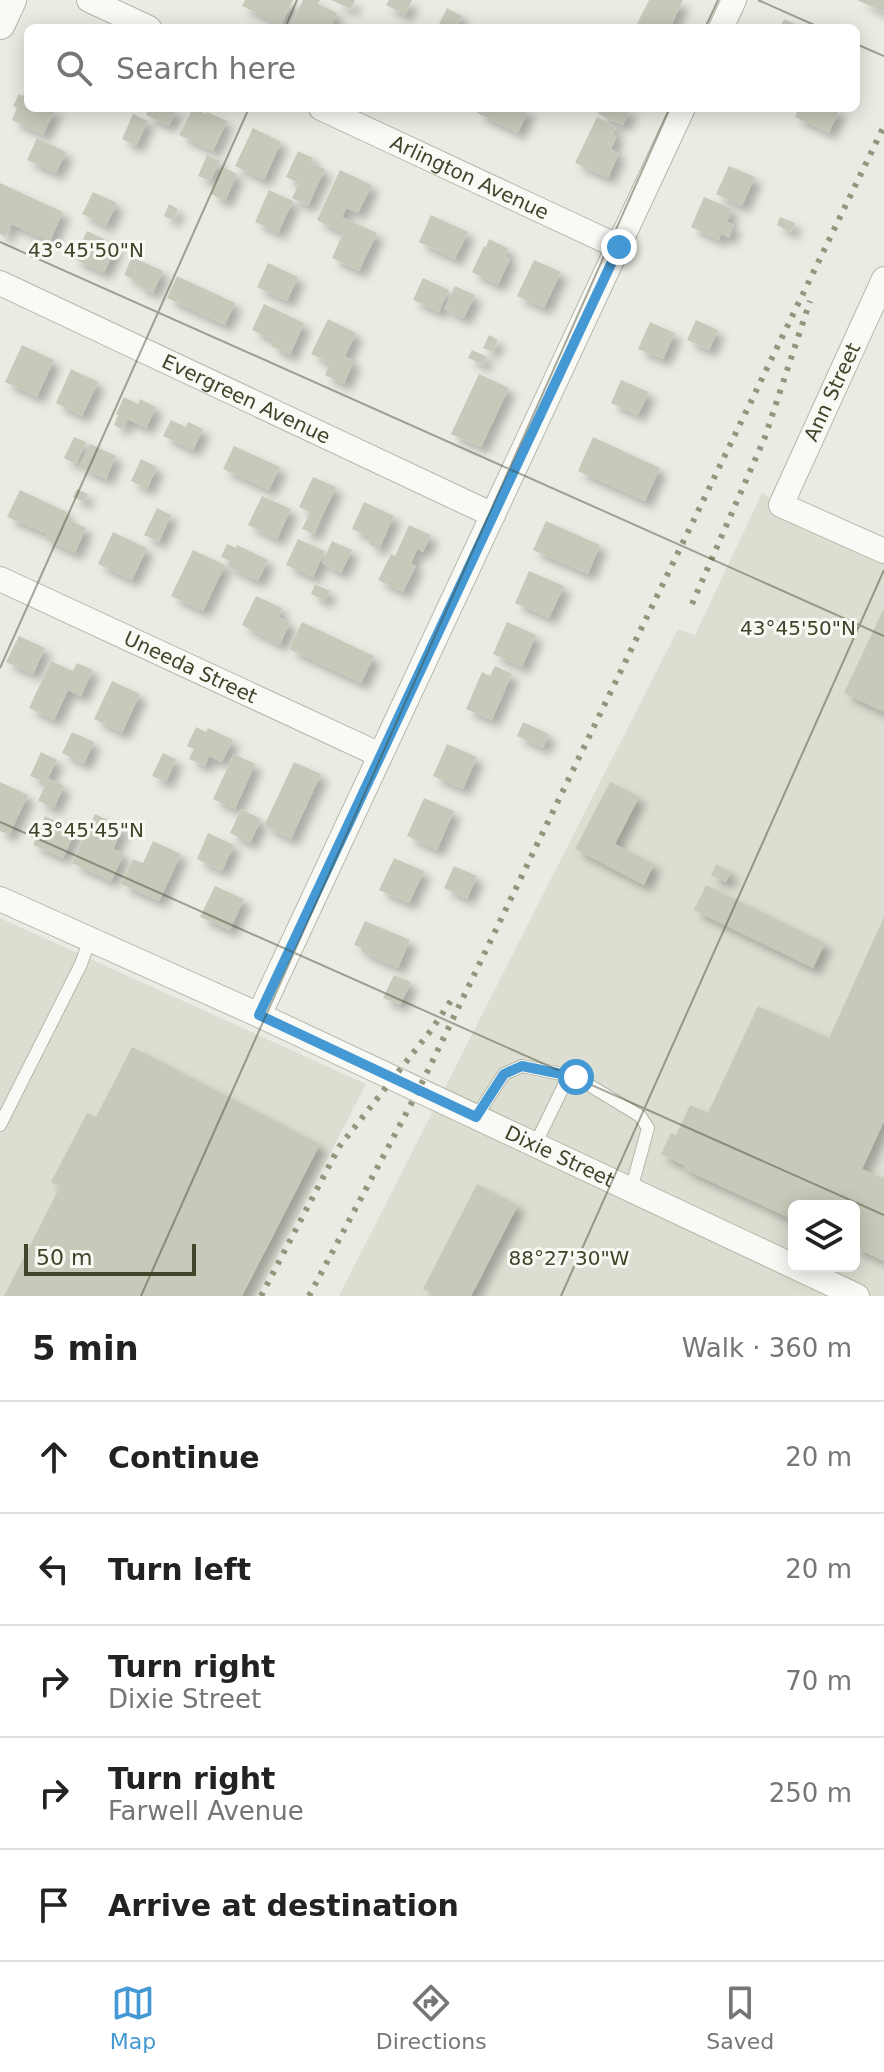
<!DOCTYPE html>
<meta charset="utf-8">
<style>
body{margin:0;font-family:"DejaVu Sans",sans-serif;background:#f6f6f6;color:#222}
.controls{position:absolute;right:24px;bottom:24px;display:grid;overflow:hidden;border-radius:12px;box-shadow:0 4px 20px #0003}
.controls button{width:72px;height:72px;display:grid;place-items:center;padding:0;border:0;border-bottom:2px solid #e0e0e0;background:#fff;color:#222;font:40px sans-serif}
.scale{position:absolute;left:24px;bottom:20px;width:172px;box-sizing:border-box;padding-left:8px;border:4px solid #40452a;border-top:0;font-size:22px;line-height:28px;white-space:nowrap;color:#40452a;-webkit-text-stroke:6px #f8f9f3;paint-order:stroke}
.stop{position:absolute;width:24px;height:24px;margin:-18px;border:6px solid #4499d5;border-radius:50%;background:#fff}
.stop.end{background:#4499d5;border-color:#fff;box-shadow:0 2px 8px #0008}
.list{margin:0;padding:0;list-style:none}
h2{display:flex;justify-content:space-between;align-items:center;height:104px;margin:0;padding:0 32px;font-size:34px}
h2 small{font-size:26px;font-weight:400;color:#767676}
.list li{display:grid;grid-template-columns:52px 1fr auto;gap:24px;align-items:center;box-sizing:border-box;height:112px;padding:0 32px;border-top:2px solid #e0e0e0}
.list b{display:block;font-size:30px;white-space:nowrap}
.list p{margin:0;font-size:26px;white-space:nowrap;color:#767676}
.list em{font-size:26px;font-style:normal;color:#767676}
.icon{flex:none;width:44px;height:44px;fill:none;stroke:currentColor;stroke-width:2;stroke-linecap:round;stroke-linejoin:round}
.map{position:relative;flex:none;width:884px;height:1296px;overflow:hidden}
.search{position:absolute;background:#fff;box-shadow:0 4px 20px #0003;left:24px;right:24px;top:24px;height:88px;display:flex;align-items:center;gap:20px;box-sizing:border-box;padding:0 28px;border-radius:12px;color:#767676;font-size:30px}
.sheet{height:664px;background:#fff}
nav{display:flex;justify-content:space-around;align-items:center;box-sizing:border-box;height:112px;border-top:2px solid #e0e0e0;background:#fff;font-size:22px;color:#767676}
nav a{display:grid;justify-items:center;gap:4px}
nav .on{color:#4499d5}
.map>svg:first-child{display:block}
.built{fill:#dcded1;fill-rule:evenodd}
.building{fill:#c6caba;filter:url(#shadow)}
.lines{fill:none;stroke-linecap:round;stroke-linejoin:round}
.service-casing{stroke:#b4b7a8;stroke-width:14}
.minor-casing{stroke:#b4b7a8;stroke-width:26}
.tertiary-casing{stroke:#b4b7a8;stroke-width:32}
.service{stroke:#f9faf6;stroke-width:12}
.minor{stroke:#f9faf6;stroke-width:24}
.tertiary{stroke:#f9faf6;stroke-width:30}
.rail{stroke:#91967c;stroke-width:6;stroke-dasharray:4 8;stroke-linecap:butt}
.route{stroke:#4499d5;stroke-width:10}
.ticks{fill:none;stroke:#40452a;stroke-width:2;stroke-opacity:0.45}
.labels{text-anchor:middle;stroke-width:6;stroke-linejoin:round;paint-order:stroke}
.street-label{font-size:20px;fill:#40452a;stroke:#f8f9f3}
.ticks-label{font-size:20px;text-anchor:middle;fill:#40452a;stroke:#f8f9f3;stroke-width:6;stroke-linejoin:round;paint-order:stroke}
</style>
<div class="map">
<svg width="884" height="1296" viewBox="0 0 884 1296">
<defs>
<filter id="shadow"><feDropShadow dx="7" dy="7" stdDeviation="4" flood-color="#0004"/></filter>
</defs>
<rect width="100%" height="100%" fill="#eaece3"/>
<g class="built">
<path d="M 762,493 L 781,505 L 884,551 L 884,1296 L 339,1296 L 678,629 L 695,635 ZM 794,1206 L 854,1206 L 854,1266 L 794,1266 Z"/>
<path d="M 0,918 L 366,1084 L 257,1296 L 0,1296 Z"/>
</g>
<g class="building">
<path d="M 245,0 L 293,0 L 281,25 L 242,6 Z"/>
<path d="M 303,0 L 320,0 L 318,4 L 337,13 L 330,28 L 290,27 Z"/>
<path d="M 331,0 L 355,0 L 351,9 Z"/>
<path d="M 389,0 L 412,0 L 405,15 L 386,5 Z"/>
<path d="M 649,0 L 683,0 L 670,28 L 635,28 Z"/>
<path d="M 857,0 L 884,0 L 884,12 Z"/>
<path d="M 447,8 L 462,16 L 457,28 L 437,28 Z"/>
<path d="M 784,19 L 804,28 L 780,28 Z"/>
<path d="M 28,84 L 28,108 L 56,108 L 43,135 L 12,120 L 17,108 L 13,106 L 19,94 L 23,96 Z"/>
<path d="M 150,108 L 177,108 L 169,126 L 146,115 Z"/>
<path d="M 193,108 L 206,114 L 207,112 L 227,121 L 213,151 L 179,135 Z"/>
<path d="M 480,108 L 529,108 L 518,133 L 477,113 Z"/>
<path d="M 600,108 L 631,108 L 623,125 L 598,114 Z"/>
<path d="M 799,108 L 840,108 L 829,133 L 795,117 Z"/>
<path d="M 133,114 L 148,121 L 136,146 L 122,139 Z"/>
<path d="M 597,117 L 616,127 L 613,134 L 617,136 L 611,149 L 619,153 L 608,178 L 575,163 Z"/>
<path d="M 253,128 L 281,142 L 264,180 L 235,166 Z"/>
<path d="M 37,138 L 66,152 L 56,173 L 27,160 Z"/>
<path d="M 298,151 L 313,158 L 311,163 L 325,169 L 308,206 L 292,198 L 299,183 L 286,177 Z"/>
<path d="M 207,155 L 220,161 L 210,181 L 198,176 Z"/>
<path d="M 729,166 L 755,177 L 742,206 L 716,194 Z"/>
<path d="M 223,167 L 237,174 L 225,201 L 211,194 Z"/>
<path d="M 340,170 L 372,185 L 358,213 L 346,208 L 342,217 L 377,233 L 359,271 L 332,258 L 343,233 L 317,220 Z"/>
<path d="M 0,183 L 63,212 L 50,241 L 11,224 L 5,237 L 0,234 Z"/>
<path d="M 269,190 L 293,201 L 278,233 L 255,222 Z"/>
<path d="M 93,192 L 117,203 L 106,226 L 82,214 Z"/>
<path d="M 704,197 L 732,209 L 727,222 L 734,225 L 729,238 L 721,234 L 719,240 L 691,227 Z"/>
<path d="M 169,204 L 178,209 L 173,220 L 164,216 Z"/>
<path d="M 431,215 L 468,232 L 455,259 L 419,242 Z"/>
<path d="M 780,217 L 795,223 L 791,232 L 777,225 Z"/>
<path d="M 87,231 L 117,245 L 104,273 L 74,259 Z"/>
<path d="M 489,239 L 509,249 L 505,256 L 510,259 L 498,285 L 472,272 L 484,246 L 486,247 Z"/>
<path d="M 132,257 L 163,271 L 153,293 L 138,286 L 139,282 L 124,275 Z"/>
<path d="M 534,260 L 561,272 L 544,308 L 517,296 Z"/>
<path d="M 268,263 L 298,277 L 287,301 L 257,287 Z"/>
<path d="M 177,276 L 235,303 L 225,325 L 167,298 Z"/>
<path d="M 423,278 L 449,290 L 439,312 L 413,300 Z"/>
<path d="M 455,286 L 475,295 L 464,318 L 444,309 Z"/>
<path d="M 264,304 L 304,323 L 290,355 L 271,346 L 274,340 L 252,330 Z"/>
<path d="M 328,319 L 356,333 L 345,356 L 354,361 L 344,384 L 325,375 L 330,363 L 311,354 Z"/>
<path d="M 696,320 L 718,330 L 709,350 L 687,340 Z"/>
<path d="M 650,322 L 675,333 L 663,359 L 638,349 Z"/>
<path d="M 489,335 L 498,340 L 492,352 L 483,348 Z"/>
<path d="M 22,345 L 54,360 L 37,397 L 5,382 Z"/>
<path d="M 472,350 L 487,357 L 484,365 L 468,358 Z"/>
<path d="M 71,369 L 98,382 L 82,416 L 56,403 Z"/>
<path d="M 479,374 L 509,388 L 481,447 L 451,434 Z"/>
<path d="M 621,380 L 649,392 L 638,415 L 611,403 Z"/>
<path d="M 124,397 L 138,404 L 140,399 L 156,407 L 146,428 L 127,419 L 122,429 L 114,425 L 118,415 L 116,414 Z"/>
<path d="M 171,420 L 186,427 L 188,422 L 203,429 L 193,450 L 163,436 Z"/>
<path d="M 74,437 L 86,442 L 76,464 L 64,458 Z"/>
<path d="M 593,437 L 660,468 L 645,501 L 578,471 Z"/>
<path d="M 90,444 L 116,456 L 106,479 L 79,467 Z"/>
<path d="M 234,446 L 280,467 L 269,490 L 223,469 Z"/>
<path d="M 141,459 L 157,467 L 147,489 L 131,481 Z"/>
<path d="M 313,477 L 336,487 L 314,534 L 302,529 L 310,512 L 299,507 Z"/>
<path d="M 77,489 L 88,494 L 84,502 L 73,497 Z"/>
<path d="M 20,490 L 67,512 L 65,518 L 86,528 L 75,553 L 45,539 L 47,534 L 7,517 Z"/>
<path d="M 262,496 L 291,509 L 277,539 L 248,525 Z"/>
<path d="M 364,502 L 394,516 L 379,549 L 369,544 L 372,538 L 352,529 Z"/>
<path d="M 157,508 L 171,515 L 159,542 L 144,535 Z"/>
<path d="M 546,521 L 600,545 L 588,574 L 533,550 Z"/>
<path d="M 409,525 L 431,535 L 423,552 L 417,549 L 411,564 L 416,566 L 403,592 L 378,580 L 391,554 L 395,556 Z"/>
<path d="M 113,532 L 147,548 L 132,580 L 98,564 Z"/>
<path d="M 298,539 L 325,551 L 313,577 L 286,565 Z"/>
<path d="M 332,541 L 352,550 L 341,573 L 322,563 Z"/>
<path d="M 227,544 L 236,548 L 237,545 L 268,560 L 258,581 L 227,566 L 230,561 L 221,557 Z"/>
<path d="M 193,550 L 225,565 L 203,611 L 171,596 Z"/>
<path d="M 529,571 L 564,586 L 549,618 L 515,603 Z"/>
<path d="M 315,584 L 330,591 L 325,601 L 311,594 Z"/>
<path d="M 256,596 L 282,608 L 278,617 L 290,622 L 280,645 L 242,625 Z"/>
<path d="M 884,608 L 884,712 L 844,693 Z"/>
<path d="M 302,622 L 374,656 L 361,683 L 289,649 Z"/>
<path d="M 507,622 L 536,635 L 522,667 L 493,654 Z"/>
<path d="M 19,636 L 45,648 L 33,674 L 6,662 Z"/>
<path d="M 51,661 L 73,671 L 77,663 L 93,670 L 81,696 L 68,690 L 54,720 L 29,708 Z"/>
<path d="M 495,666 L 512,674 L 492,720 L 466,709 L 482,672 L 490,676 Z"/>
<path d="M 112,681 L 140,694 L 122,733 L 94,719 Z"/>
<path d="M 523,722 L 549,734 L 543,748 L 517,736 Z"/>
<path d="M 196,727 L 206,732 L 208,728 L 233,740 L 222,762 L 209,756 L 205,766 L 189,759 L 194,749 L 187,746 Z"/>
<path d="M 72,732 L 94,742 L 84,764 L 62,753 Z"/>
<path d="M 447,744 L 477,757 L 463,789 L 433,776 Z"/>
<path d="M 41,752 L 57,760 L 48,778 L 64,786 L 54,808 L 38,801 L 46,783 L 30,776 Z"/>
<path d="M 163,753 L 176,759 L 166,782 L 152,776 Z"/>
<path d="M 234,754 L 255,764 L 235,809 L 213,799 Z"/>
<path d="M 294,762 L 321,774 L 291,839 L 264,826 Z"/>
<path d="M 0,782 L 28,795 L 9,835 L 0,831 Z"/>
<path d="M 610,782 L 639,797 L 615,844 L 654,864 L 644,885 L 575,849 Z"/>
<path d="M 424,798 L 454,811 L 437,850 L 407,836 Z"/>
<path d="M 241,809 L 261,819 L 250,843 L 230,833 Z"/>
<path d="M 95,814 L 123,827 L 113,849 L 124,854 L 111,881 L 72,863 Z"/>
<path d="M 45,816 L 76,830 L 63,858 L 33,845 Z"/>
<path d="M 208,833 L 234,845 L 222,871 L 197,859 Z"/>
<path d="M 153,841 L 181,854 L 159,901 L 121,884 L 133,859 L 143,863 Z"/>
<path d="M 394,858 L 424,871 L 409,903 L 379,890 Z"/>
<path d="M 716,864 L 731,872 L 726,882 L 711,875 Z"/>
<path d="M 454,866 L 477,876 L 467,899 L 444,888 Z"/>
<path d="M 706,885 L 825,943 L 813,968 L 694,910 Z"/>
<path d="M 215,886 L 244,899 L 230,930 L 200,917 Z"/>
<path d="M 884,917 L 884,1121 L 862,1169 L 884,1179 L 884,1261 L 854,1247 L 854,1206 L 794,1206 L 794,1220 L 684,1169 L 685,1166 L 661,1154 L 671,1133 L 676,1135 L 690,1105 L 708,1113 L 758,1006 L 829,1038 Z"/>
<path d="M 365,921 L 410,940 L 398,968 L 361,951 L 362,948 L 354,945 Z"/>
<path d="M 394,975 L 411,982 L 400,1005 L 383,998 Z"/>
<path d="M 132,1047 L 320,1144 L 242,1296 L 4,1296 L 60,1187 L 51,1182 L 87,1113 L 96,1117 Z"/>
<path d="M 477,1184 L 518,1205 L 471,1296 L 437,1296 L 423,1289 Z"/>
</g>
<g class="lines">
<defs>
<g id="service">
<path d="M 476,1117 L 504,1074 L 522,1066 L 576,1077 L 640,1116 L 648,1128 L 631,1190"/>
<path d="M 0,1125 L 81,964 L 90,939"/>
<path d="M 535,1145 L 569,1075"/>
</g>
<g id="minor">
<path d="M 89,0 L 149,28"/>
<path d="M 721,28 L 734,0"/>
<path id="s1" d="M 321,108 L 619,247"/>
<path d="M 884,279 L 781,505 L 884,551"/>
<path id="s2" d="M 0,283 L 493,515"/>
<path id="s3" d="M 0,579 L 380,755"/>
<path id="s4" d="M 0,899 L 259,1015 L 857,1296"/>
<path d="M 259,1015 L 683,108"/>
</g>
<path id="tertiary" d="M 0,24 L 11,0"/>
</defs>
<use href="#service" class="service-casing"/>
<use href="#minor" class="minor-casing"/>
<use href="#tertiary" class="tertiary-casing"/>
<use href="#service" class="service"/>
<use href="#minor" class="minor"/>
<use href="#tertiary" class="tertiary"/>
<g class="rail">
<path d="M 692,604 L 765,437 L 810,301"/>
<path d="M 261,1296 L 339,1147 L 432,1029 L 454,996"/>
<path d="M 309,1296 L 418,1091 L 884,126"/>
</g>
</g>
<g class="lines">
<path class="route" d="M 576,1077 L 522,1066 L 504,1074 L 476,1117 L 259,1015 L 619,247"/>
</g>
<path class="ticks" d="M 758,0 L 821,28M 285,28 L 297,0M 705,28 L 718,0M 856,44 L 884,56M 0,242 L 884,636M 0,668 L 249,108M 0,822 L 884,1215M 141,1296 L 670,108M 561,1296 L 884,570"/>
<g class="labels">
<g class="street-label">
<text dy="7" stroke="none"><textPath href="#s1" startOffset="164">Arlington Avenue</textPath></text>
<text transform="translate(832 392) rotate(-65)" y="7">Ann Street</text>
<text dy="7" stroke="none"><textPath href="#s2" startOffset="272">Evergreen Avenue</textPath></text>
<text dy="7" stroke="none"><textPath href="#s3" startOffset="210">Uneeda Street</textPath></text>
<text dy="7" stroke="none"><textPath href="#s4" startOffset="616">Dixie Street</textPath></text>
</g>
</g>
<g class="ticks-label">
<text x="86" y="257">43°45'50"N</text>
<text x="798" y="635">43°45'50"N</text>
<text x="86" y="837">43°45'45"N</text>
<text x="569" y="1265">88°27'30"W</text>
</g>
</svg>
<div class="controls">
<button><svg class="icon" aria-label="layers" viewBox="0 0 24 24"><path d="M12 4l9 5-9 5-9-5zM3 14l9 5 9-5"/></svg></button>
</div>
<div class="scale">50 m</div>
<div class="stop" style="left:576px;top:1077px"></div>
<div class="stop end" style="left:619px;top:247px"></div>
<div class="search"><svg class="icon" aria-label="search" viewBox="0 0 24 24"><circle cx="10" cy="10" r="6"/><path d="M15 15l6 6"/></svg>Search here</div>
</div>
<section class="sheet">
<h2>5 min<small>Walk · 360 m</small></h2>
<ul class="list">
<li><svg class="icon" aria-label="ahead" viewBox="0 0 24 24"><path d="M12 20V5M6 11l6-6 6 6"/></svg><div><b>Continue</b></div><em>20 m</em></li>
<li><svg class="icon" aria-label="left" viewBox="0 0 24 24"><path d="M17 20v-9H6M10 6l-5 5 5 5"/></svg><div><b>Turn left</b></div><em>20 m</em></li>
<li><svg class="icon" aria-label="right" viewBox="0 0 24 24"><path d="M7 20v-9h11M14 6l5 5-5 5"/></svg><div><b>Turn right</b><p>Dixie Street</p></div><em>70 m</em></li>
<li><svg class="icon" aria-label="right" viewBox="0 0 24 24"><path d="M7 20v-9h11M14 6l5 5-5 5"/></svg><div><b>Turn right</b><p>Farwell Avenue</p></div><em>250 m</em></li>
<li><svg class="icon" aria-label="arrive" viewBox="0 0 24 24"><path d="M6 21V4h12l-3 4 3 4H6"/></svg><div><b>Arrive at destination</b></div></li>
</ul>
</section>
<nav>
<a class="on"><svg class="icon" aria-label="map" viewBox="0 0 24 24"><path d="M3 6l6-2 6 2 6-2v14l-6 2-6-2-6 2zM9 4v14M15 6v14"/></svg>Map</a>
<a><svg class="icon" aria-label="directions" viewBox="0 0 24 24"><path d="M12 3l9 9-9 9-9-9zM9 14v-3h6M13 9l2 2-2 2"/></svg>Directions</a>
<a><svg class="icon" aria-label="saved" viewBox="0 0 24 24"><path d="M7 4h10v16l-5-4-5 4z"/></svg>Saved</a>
</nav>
